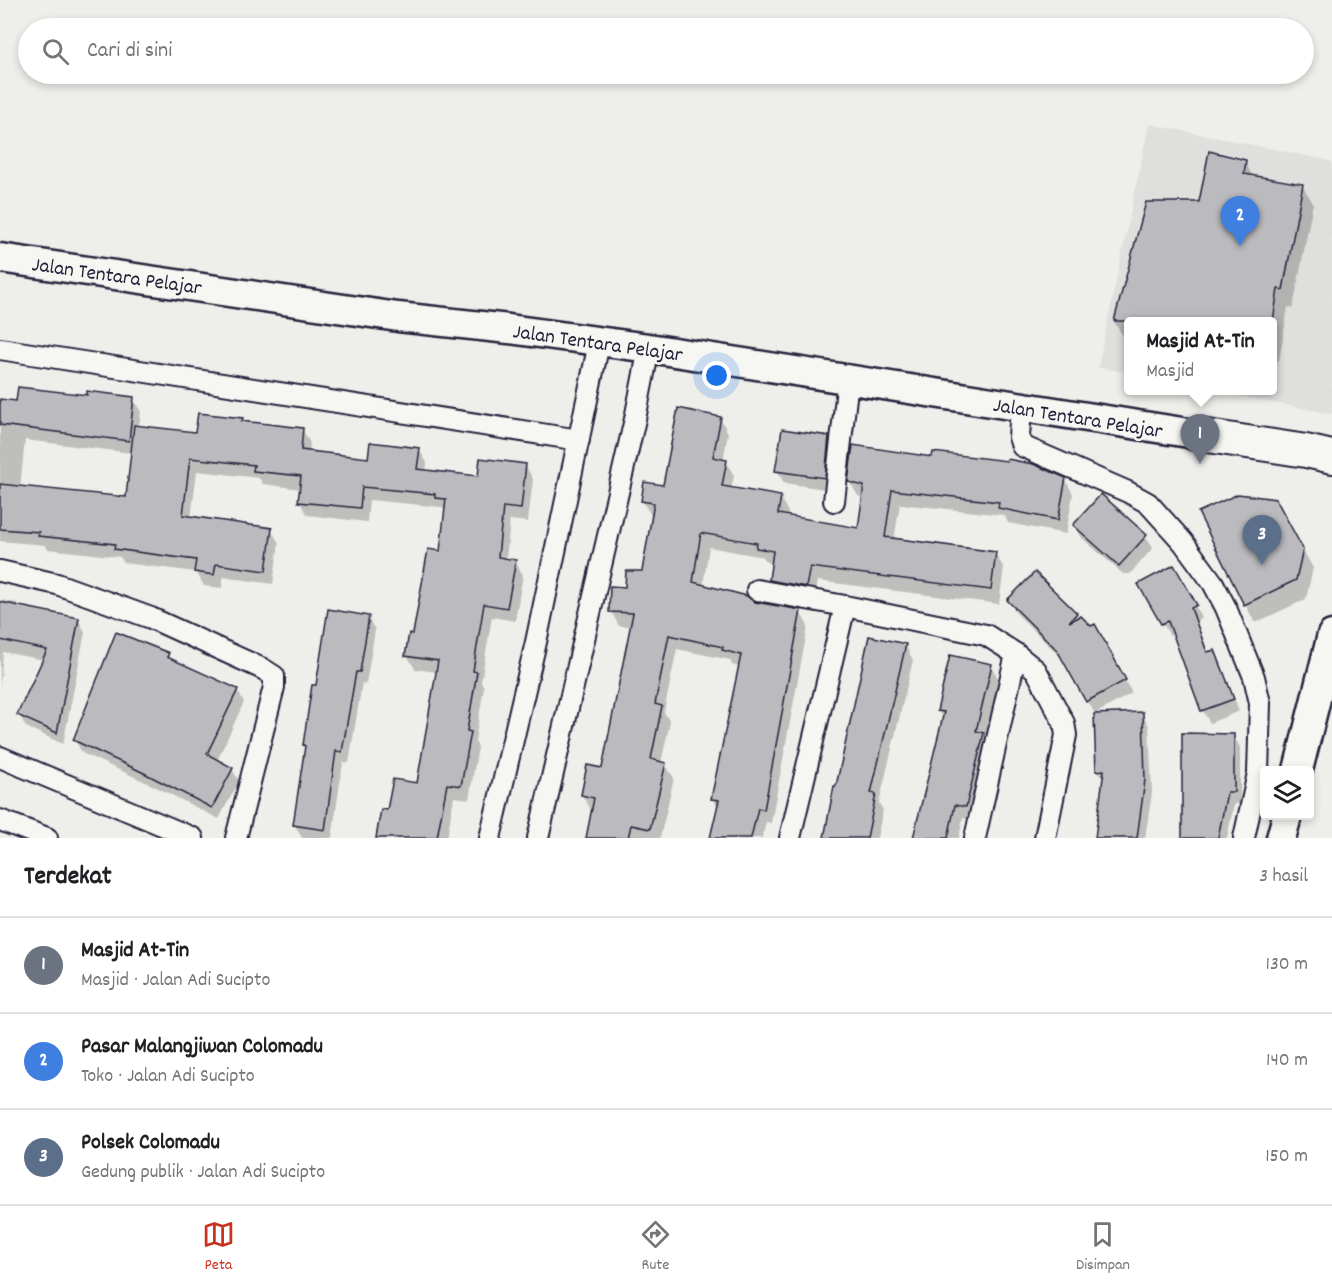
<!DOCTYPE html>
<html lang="id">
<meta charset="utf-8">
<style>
body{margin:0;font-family:Dekko,sans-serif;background:#f2f2f2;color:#202124}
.controls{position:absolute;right:18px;bottom:18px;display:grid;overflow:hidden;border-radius:6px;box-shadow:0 3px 9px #0003}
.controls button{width:54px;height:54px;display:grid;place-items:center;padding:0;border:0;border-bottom:2px solid #e0e0e0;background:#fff;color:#202124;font:30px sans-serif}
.you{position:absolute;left:717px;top:376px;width:21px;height:21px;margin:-15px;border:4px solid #fff;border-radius:50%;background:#1a73e8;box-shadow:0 0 0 9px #1a73e833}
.badge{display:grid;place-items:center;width:39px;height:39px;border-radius:50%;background:#c8321e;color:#fff;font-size:20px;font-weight:700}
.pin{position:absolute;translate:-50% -50px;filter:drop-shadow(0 2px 3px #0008)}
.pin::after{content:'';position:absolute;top:32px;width:21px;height:18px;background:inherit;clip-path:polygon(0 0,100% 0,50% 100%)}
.popup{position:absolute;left:1124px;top:317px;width:153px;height:78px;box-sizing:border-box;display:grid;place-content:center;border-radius:6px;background:#fff;filter:drop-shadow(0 2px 4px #0005);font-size:20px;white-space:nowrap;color:#757577}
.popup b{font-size:22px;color:#202124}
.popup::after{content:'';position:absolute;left:50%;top:100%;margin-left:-12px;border:12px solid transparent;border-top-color:#fff}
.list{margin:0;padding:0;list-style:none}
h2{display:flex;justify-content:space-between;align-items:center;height:78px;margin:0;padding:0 24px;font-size:26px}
h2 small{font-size:20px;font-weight:400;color:#757577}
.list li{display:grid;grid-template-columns:39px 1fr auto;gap:18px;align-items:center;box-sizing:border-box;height:96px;padding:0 24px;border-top:2px solid #e0e0e0}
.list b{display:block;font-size:22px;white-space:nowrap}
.list p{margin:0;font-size:20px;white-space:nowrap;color:#757577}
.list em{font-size:20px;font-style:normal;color:#757577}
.icon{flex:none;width:33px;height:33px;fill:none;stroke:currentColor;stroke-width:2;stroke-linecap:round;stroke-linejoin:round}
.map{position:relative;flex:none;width:1332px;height:838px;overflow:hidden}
.search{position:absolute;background:#fff;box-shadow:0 3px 9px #0003;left:18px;right:18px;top:18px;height:66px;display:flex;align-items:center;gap:15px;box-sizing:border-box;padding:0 21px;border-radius:33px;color:#757577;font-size:22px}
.sheet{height:366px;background:#fff}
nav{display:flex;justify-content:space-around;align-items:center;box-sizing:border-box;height:84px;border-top:2px solid #e0e0e0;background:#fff;font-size:16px;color:#757577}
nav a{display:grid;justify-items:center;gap:3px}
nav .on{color:#c8321e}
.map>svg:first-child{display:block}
.built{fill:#dfdfde}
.shadow{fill:#0003;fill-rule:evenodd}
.building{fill:#bbbbbf;stroke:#22223b;stroke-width:1.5}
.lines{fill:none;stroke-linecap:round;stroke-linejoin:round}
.minor-casing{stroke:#22223b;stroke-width:24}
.secondary-casing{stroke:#22223b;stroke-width:33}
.primary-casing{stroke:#22223b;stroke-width:36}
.minor{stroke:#f6f6f2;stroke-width:20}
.secondary{stroke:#f6f6f2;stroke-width:28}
.primary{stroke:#f6f6f2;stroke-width:32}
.labels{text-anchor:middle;stroke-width:5;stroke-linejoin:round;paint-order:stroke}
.street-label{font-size:21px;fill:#22223b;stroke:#f6f6f2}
</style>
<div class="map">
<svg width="1332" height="838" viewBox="0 0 1332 838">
<rect width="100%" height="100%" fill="#eeeeeb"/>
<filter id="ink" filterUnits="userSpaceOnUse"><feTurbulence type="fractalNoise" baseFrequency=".0167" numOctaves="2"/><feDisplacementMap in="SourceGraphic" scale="12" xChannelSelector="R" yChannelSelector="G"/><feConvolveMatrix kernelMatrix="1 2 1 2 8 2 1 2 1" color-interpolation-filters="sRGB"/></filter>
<g filter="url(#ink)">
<path class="built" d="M 1149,124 L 1332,161 L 1332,414 L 1214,391 L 1272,390 L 1272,322 L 1128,322 L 1128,373 L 1098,367 Z"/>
<g class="shadow">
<path d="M 1245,162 L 1253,177 L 1302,185 L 1313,203 L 1293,308 L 1288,307 L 1279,361 L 1272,360 L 1272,322 L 1128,322 L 1128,342 L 1126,341 L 1115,323 L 1147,204 L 1201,204 Z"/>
<path d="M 88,397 L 133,398 L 141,412 L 139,427 L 197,434 L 242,419 L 244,422 L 302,429 L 310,443 L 309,452 L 370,460 L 419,449 L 427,463 L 426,471 L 479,477 L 525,465 L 533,479 L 528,522 L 510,520 L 506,560 L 515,561 L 523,575 L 515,621 L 492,617 L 481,682 L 484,687 L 475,741 L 478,747 L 469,799 L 454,797 L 447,838 L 377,838 L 389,812 L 418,785 L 437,672 L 415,669 L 407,655 L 442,553 L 446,512 L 442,507 L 369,500 L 367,522 L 307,515 L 299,501 L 301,489 L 263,484 L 259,478 L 197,471 L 191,518 L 271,530 L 279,543 L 273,584 L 223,577 L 222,588 L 204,586 L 196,572 L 124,563 L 120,557 L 48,549 L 45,545 L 0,541 L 0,401 L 17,403 ZM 25,440 L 132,453 L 127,498 L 20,488 Z"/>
<path d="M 720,418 L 728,433 L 723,461 L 726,461 L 734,476 L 731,489 L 780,497 L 788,512 L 787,517 L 859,529 L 864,498 L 858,496 L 850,482 L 1065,479 L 1073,494 L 1066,534 L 1008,523 L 1004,515 L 900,504 L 894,540 L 995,554 L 1004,568 L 999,604 L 818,581 L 814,601 L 779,594 L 770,580 L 773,563 L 766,562 L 763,557 L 709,547 L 703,586 L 754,603 L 800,612 L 808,626 L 771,823 L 766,822 L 762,838 L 711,838 L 718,808 L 713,798 L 740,667 L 732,665 L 730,660 L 677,649 L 664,712 L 670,722 L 661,763 L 665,764 L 674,778 L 660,838 L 587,838 L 593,810 L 591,810 L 582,795 L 603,769 L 631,626 L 619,626 L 611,611 L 626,588 L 643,573 L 653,516 L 651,515 L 642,501 L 664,486 Z"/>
<path d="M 828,438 L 836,450 L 831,490 L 784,483 L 777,470 Z"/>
<path d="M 1286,520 L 1313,568 L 1306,599 L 1255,623 L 1245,604 Z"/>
<path d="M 1074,525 L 1145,536 L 1153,548 L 1130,574 L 1123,574 L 1082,538 Z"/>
<path d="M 1173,567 L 1202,618 L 1196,621 L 1209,653 L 1214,651 L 1221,664 L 1239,711 L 1210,723 L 1203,711 L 1174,634 L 1170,636 L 1141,585 Z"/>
<path d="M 0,600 L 17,603 L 19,608 L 78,619 L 85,632 L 63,744 L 26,727 L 19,715 L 44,660 L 3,652 L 0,688 Z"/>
<path d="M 1009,601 L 1076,614 L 1090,628 L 1094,626 L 1132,693 L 1095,714 L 1066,662 L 1016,613 Z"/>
<path d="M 368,618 L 375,630 L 366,684 L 362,683 L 349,763 L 343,762 L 332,838 L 302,838 L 295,825 L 306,749 L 304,745 L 317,687 Z"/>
<path d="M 905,645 L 913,660 L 879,803 L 883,810 L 877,838 L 825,838 L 838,788 Z"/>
<path d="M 168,655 L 171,661 L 237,690 L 244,702 L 217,761 L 232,769 L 239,781 L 219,819 L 150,784 L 82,753 L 75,740 Z"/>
<path d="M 991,665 L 999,680 L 985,739 L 991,749 L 974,821 L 963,818 L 959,838 L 915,838 L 944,720 L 938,711 Z"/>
<path d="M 1142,714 L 1149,726 L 1152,793 L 1145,838 L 1096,838 L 1104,781 L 1097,770 Z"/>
<path d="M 1233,735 L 1240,747 L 1240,804 L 1234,804 L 1227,838 L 1183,838 Z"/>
</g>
<g class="building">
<path d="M 1209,151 L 1246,160 L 1244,174 L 1303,184 L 1283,290 L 1278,289 L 1273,321 L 1114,321 L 1146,202 L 1199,202 Z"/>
<path d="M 18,387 L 87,395 L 87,391 L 134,397 L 129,441 L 0,425 L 0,399 L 16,401 Z"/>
<path d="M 678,408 L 721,417 L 713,457 L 727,460 L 722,486 L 781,496 L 778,514 L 858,528 L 864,486 L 848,482 L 853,445 L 932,457 L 933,452 L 1007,461 L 1007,459 L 1033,464 L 1066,478 L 1058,520 L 998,508 L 999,502 L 892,490 L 885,537 L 996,552 L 991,590 L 810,567 L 806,587 L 769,580 L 773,551 L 756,548 L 757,543 L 701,533 L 693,582 L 747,596 L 755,602 L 801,610 L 764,810 L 758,808 L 751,838 L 710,838 L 719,800 L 711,799 L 741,655 L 722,650 L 723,647 L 669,635 L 655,704 L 662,706 L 651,759 L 666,763 L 650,829 L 631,825 L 628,838 L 586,838 L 594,798 L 581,795 L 587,765 L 602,768 L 633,613 L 609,612 L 610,586 L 625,587 L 626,571 L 642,571 L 654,503 L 641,501 L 644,482 L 663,485 Z"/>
<path d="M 198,413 L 243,418 L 242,421 L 303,428 L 301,450 L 368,458 L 370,442 L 420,448 L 417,469 L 478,476 L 480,458 L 526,464 L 521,509 L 503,507 L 498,557 L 516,560 L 507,608 L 484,604 L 473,671 L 477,672 L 467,731 L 471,732 L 461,786 L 447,784 L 437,838 L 376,838 L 381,809 L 387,810 L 393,779 L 417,783 L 438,661 L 405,656 L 409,633 L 413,634 L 428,549 L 440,551 L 446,499 L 435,498 L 435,494 L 362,487 L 360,508 L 298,502 L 301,476 L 253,471 L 254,465 L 190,458 L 183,515 L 272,528 L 266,571 L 216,564 L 214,575 L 194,572 L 196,560 L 114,549 L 115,544 L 38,536 L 39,532 L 0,529 L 0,484 L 126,497 L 134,425 L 195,432 Z"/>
<path d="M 782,429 L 829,436 L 825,478 L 775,471 Z"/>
<path d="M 1101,494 L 1147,535 L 1119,566 L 1073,525 Z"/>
<path d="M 1238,494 L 1276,499 L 1303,549 L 1296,580 L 1244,605 L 1198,512 Z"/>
<path d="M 1174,565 L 1197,605 L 1191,608 L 1207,652 L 1215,650 L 1234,699 L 1201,711 L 1168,621 L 1161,624 L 1138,584 Z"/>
<path d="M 1035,572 L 1077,613 L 1069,622 L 1081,616 L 1091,626 L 1095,624 L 1126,680 L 1086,702 L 1057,650 L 1007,600 Z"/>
<path d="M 0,602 L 79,618 L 57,733 L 17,715 L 47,650 L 0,640 Z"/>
<path d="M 328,609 L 369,616 L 360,672 L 356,672 L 342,752 L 336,751 L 325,830 L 293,825 L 305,746 L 303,745 L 312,685 L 316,685 Z"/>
<path d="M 116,632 L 169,653 L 167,657 L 238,689 L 207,754 L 233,768 L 212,808 L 142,772 L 73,740 Z"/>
<path d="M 869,636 L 906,644 L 871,793 L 876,794 L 867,838 L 824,838 L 834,786 L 836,786 Z"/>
<path d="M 950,655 L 992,664 L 976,731 L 984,733 L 966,807 L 955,805 L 948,838 L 913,838 L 944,712 L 937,711 Z"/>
<path d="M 1143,712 L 1145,780 L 1137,838 L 1095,838 L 1104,770 L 1096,771 L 1094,714 Z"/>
<path d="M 1182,733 L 1234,734 L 1234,792 L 1227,792 L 1218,838 L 1182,838 Z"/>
</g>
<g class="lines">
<defs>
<g id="minor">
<path d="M 0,349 L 579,440"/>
<path d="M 1021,408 L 1019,437 L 1022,446 L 1128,492 L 1148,503 L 1183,542 L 1213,583 L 1226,608 L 1254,677 L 1260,703 L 1258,773 L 1244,838"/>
<path d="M 834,501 L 848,380"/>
<path d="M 0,571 L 57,584 L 151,618 L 263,669 L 274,676 L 274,687 L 236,838"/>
<path d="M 757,590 L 845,606"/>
<path d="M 0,757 L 193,838"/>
<path d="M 0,820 L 47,838"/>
<path d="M 490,838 L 536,642 L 599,343"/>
<path d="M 538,838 L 635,419 L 649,348"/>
<path d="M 790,838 L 845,606 L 986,635 L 1016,654 L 1036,670 L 1064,723 L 1066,735 L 1045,838"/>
<path d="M 975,838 L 1016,654"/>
</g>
<g id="secondary">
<path d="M 0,258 L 398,317 L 509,329 L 649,348 L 1195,434"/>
<path d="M 1298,770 L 1332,635"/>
<path d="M 1281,838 L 1287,816"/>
</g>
<path id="primary" d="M 1195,434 L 1306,451 L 1332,457"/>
</defs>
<use href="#minor" class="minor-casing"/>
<use href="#secondary" class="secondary-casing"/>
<use href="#primary" class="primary-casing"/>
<use href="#minor" class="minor"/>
<use href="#secondary" class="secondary"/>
<use href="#primary" class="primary"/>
</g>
</g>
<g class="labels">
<g class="street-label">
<text transform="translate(117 275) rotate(8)" y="7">Jalan Tentara Pelajar</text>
<text transform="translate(598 342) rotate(8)" y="7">Jalan Tentara Pelajar</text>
<text transform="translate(1078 417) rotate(9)" y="7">Jalan Tentara Pelajar</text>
</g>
</g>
</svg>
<div class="controls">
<button><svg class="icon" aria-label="layers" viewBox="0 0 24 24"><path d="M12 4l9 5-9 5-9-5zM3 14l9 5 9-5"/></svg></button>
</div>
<div class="you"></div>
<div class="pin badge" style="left:1200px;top:464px;background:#6b7280">1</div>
<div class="popup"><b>Masjid At-Tin</b>Masjid</div>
<div class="pin badge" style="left:1240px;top:246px;background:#3f7fe0">2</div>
<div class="pin badge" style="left:1262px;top:565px;background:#5c6f8a">3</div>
<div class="search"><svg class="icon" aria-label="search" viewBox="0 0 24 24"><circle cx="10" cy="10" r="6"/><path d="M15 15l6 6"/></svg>Cari di sini</div>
</div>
<section class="sheet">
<h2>Terdekat<small>3 hasil</small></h2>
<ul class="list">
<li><span class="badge" style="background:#6b7280">1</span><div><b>Masjid At-Tin</b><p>Masjid · Jalan Adi Sucipto</p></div><em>130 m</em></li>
<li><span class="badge" style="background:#3f7fe0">2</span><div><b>Pasar Malangjiwan Colomadu</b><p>Toko · Jalan Adi Sucipto</p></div><em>140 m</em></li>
<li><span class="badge" style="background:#5c6f8a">3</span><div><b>Polsek Colomadu</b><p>Gedung publik · Jalan Adi Sucipto</p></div><em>150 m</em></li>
</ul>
</section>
<nav>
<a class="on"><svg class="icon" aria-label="map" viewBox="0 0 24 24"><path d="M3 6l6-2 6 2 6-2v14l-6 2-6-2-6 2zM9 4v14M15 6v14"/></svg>Peta</a>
<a><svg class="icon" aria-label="directions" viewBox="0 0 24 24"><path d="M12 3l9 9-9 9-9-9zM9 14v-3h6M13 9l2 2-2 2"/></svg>Rute</a>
<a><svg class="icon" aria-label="saved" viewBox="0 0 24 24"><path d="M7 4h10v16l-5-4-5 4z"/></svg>Disimpan</a>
</nav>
